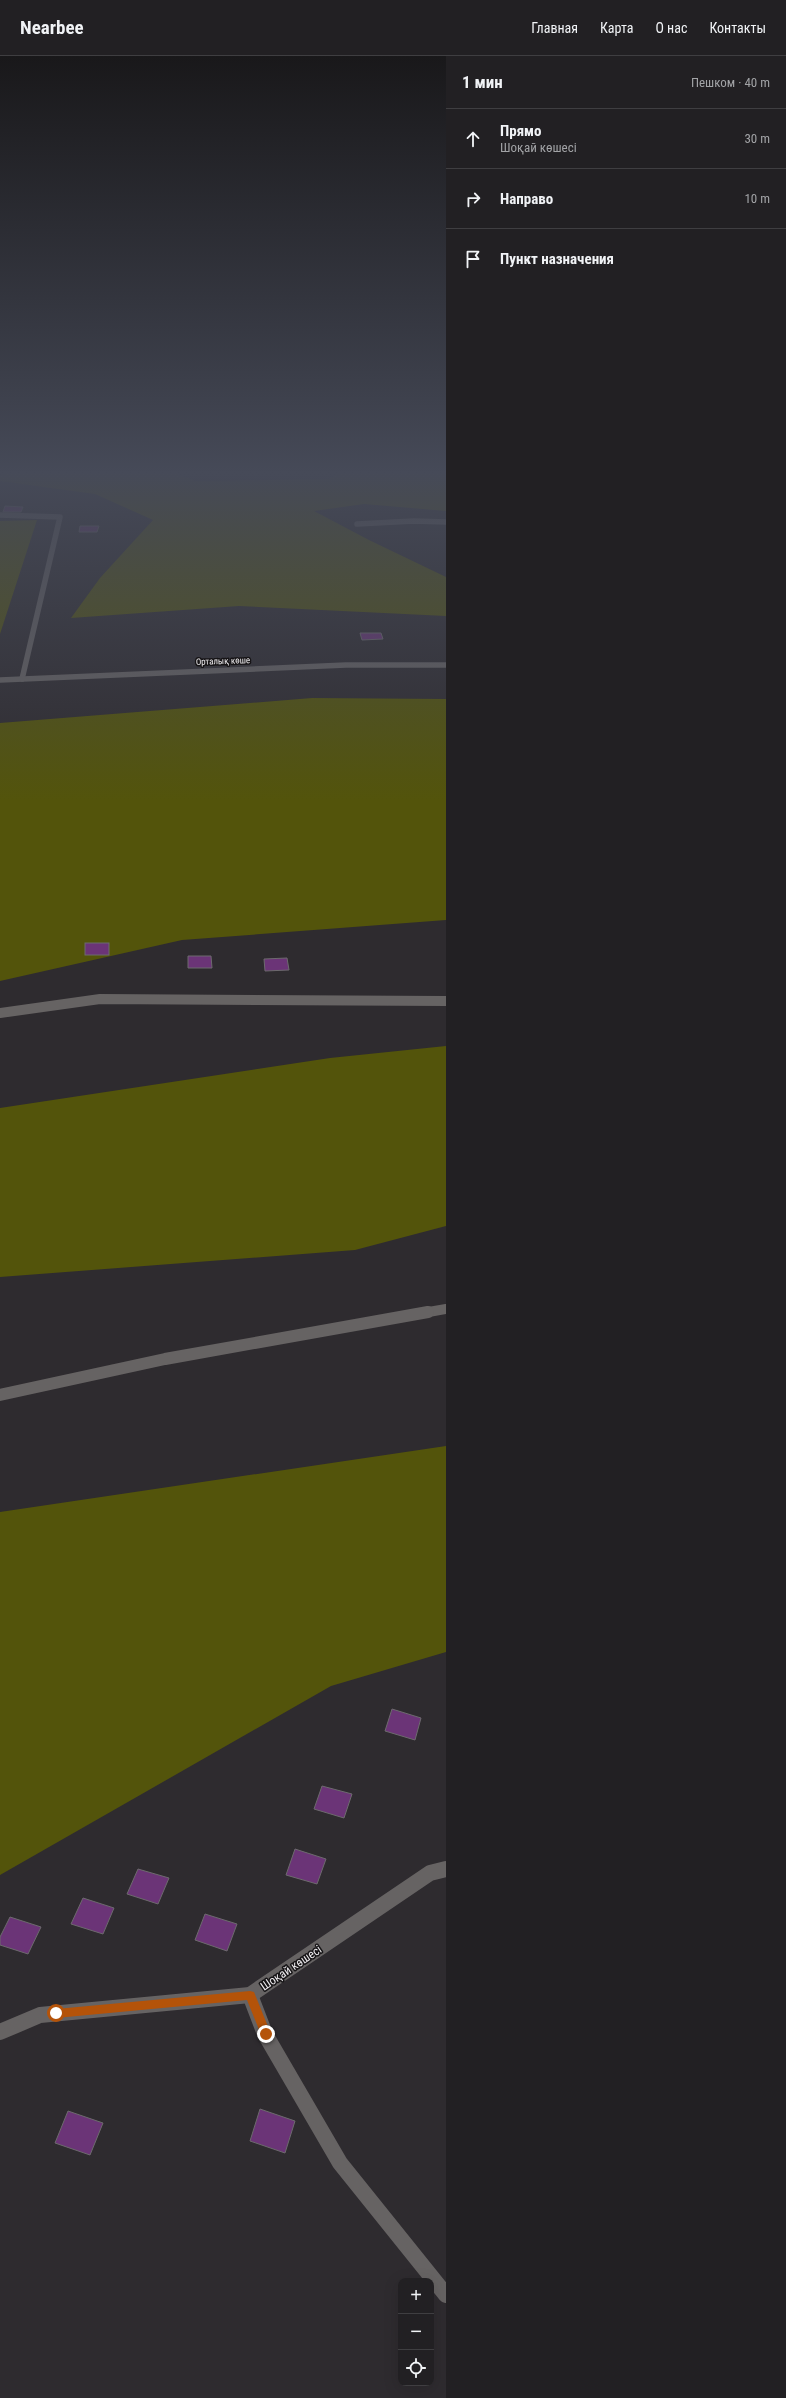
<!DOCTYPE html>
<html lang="ru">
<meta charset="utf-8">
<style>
body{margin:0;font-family:"Roboto Condensed",sans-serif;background:#2a282b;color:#f1f3f6}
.controls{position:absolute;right:12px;bottom:12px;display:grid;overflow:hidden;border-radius:8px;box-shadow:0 4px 16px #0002}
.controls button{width:36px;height:36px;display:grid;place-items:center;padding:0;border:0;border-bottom:1px solid #3f3e41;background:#222023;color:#f1f3f6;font:20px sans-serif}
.stop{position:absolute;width:12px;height:12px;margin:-9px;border:3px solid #b45309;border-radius:50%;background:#fff}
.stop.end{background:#b45309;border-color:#fff;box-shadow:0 1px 4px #0008}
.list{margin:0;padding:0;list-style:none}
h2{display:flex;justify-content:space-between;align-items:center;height:52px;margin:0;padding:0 16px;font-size:17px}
h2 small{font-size:13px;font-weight:400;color:#a2a3a6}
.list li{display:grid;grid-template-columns:26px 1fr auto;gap:12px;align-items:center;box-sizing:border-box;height:60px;padding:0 16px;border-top:1px solid #3f3e41}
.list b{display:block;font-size:15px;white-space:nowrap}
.list p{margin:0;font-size:13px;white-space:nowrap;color:#a2a3a6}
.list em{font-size:13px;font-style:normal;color:#a2a3a6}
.icon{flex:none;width:22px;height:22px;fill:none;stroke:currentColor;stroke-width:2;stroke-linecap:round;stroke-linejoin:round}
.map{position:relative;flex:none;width:446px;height:2342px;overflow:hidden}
header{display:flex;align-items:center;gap:24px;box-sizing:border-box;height:56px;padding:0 20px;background:#222023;border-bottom:1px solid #3f3e41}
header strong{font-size:19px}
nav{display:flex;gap:22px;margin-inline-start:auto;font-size:14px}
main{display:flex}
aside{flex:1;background:#222023}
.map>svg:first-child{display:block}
.green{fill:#53540b}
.building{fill:#6b3477;stroke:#6d6a6e}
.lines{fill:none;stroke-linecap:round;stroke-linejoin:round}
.minor-far3{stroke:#666363;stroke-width:5.5}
.minor-far2{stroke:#666363;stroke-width:10}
.minor-far1{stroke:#666363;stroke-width:12}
.minor{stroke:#666363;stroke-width:16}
.route{fill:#b45309}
.labels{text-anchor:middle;stroke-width:3;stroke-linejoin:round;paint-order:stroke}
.far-street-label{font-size:9px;fill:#eeecef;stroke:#161416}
.near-street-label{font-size:12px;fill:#eeecef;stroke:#161416}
</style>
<header>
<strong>Nearbee</strong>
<nav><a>Главная</a><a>Карта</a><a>О нас</a><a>Контакты</a></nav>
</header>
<main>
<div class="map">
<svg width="446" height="2342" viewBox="0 0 446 2342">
<rect width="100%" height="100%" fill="#2e2b2f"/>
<g class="green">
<path d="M 9,417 L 174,417 L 196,425 L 329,423 L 340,417 L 446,417 L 446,455 L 364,448 L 314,455 L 369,484 L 446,521 L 446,560 L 239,550 L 71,562 L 100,522 L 153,464 L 95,438 L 0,425 L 0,419 Z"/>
<path d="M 37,464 L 0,578 L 0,465 Z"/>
<path d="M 312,642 L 446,643 L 446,864 L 182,884 L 0,925 L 0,667 Z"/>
<path d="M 446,990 L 446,1170 L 355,1194 L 0,1221 L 0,1052 L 330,1002 Z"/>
<path d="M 446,1390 L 446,1596 L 331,1630 L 0,1819 L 0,1456 Z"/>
</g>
<g class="building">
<path d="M 5,450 L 23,451 L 21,456 L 3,456 Z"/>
<path d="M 80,470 L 99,470 L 97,476 L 79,476 Z"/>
<path d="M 360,577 L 381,577 L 383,583 L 362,584 Z"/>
<rect x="85" y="887" width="24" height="12"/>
<path d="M 188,900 L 211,900 L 212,912 L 188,912 Z"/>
<path d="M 287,902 L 289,914 L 265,915 L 264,903 Z"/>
<path d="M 392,1653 L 421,1662 L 415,1684 L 385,1675 Z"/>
<path d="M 322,1730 L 352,1738 L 344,1762 L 314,1753 Z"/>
<path d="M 295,1793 L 326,1803 L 317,1828 L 286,1819 Z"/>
<path d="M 138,1813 L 169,1822 L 158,1848 L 127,1838 Z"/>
<path d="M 83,1842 L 114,1852 L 103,1878 L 71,1868 Z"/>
<path d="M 205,1858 L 237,1868 L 227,1895 L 195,1884 Z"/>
<path d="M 10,1861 L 41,1871 L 28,1898 L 0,1889 L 0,1881 Z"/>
<path d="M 260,2053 L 295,2065 L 285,2097 L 250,2085 Z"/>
<path d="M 68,2055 L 103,2067 L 90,2099 L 55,2087 Z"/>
</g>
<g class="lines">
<g class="minor-far3">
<path d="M 0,459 L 60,461 L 22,623"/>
<path d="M 357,468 L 414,465 L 446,466"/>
<path d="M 0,624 L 346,609 L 446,609"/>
</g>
<g class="minor-far2">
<path d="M 0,957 L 100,943 L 446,945"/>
<path d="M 423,1257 L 446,1253"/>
</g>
<path class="minor-far1" d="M 0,1339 L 165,1303 L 428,1256"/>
<g class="minor">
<path d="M 250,1939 L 265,1978 L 340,2107 L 446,2239"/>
<path d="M 0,1976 L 40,1959 L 250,1939 L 430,1817 L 446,1813"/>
</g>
</g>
<linearGradient id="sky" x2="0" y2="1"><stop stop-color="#19181a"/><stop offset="0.56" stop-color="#464a58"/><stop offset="1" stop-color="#464a58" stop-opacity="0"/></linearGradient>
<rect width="446" height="745" fill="url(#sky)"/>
<path class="route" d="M 250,1935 L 254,1936 L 271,1978 L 266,1983 L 262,1981 L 247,1944 L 56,1962 L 51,1957 L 56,1953 Z"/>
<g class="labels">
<g class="far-street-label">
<text transform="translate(223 605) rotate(-2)" y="3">Орталық көше</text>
</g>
<g class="near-street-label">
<text transform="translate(291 1912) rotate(-34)" y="4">Шоқай көшесі</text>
</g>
</g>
</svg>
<div class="controls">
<button>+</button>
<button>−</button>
<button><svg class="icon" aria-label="locate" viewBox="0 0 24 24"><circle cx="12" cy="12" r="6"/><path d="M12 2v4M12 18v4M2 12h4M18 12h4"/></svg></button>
</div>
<div class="stop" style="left:56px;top:1957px"></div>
<div class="stop end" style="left:266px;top:1978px"></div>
</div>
<aside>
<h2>1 мин<small>Пешком · 40 m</small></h2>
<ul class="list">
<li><svg class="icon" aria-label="ahead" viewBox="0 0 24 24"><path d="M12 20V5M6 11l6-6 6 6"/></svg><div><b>Прямо</b><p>Шоқай көшесі</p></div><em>30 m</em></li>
<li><svg class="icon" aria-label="right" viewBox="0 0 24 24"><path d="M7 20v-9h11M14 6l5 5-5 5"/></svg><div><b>Направо</b></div><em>10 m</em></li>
<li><svg class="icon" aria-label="arrive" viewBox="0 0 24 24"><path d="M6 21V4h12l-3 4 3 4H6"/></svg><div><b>Пункт назначения</b></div></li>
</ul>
</aside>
</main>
